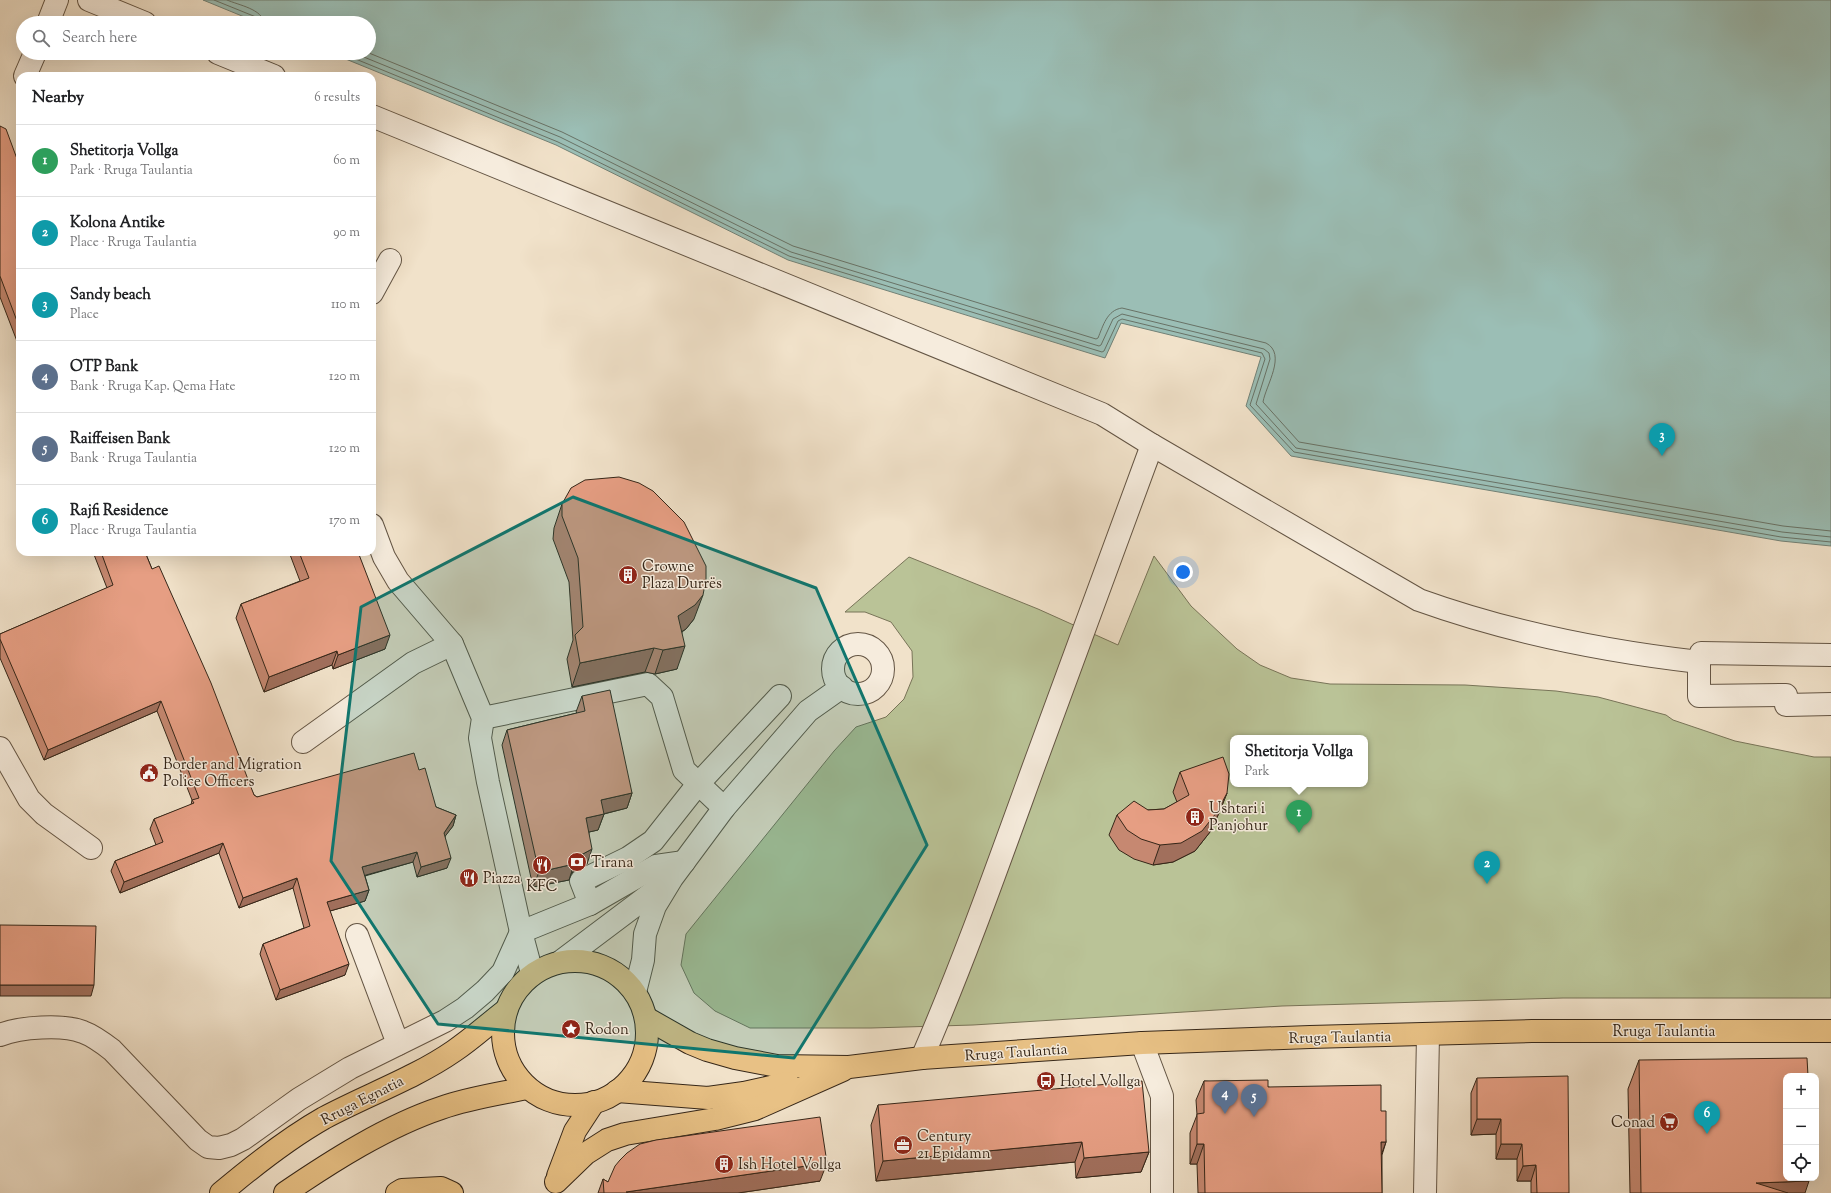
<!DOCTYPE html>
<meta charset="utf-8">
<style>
body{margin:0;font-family:"Sorts Mill Goudy",serif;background:#f6f6f6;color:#202124}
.controls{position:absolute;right:12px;bottom:12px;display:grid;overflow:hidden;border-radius:8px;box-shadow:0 4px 16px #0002}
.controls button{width:36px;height:36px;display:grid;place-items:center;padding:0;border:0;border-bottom:1px solid #e0e0e0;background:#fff;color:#202124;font:20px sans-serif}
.you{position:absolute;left:1183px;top:572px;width:14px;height:14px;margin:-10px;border:3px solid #fff;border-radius:50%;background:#1a73e8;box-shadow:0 0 0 6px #1a73e833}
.badge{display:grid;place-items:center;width:26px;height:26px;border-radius:50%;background:#8f2418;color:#fff;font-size:13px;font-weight:700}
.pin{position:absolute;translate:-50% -33px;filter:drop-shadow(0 1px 2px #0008)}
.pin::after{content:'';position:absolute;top:21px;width:14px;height:12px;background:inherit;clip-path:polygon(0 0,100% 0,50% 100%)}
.popup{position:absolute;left:1230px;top:735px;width:138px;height:52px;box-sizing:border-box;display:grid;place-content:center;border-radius:8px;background:#fff;filter:drop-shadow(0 1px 3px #0005);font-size:13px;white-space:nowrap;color:#757577}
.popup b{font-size:15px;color:#202124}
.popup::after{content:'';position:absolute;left:50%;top:100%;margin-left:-8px;border:8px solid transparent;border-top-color:#fff}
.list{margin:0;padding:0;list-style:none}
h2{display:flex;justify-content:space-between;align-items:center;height:52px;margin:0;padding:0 16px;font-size:17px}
h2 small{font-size:13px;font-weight:400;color:#757577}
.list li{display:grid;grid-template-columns:26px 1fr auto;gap:12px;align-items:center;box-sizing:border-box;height:72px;padding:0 16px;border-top:1px solid #e0e0e0}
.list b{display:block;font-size:15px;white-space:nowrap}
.list p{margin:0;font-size:13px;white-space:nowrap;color:#757577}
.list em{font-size:13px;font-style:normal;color:#757577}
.icon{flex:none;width:22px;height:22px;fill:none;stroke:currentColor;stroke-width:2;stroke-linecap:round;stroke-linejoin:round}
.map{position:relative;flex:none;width:1831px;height:1193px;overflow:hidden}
.search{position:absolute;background:#fff;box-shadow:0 4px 16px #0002;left:16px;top:16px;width:360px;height:44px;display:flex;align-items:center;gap:10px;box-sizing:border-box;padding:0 14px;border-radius:22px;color:#757577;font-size:15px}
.panel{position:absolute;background:#fff;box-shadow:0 4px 16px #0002;left:16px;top:72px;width:360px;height:484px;border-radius:12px}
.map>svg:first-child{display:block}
.green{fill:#bac397;stroke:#787458;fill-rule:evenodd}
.water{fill:#9bbeb5;stroke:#728176}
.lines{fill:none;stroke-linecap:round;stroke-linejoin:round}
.shore{stroke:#687266;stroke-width:1}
.minor-casing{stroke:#645544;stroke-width:24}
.major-casing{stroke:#352618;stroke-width:24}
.minor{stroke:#f6ecdd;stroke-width:22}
.major{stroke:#e8c185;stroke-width:22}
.wall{fill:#c68871;stroke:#352618}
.shaded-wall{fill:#a16f5c;stroke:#352618}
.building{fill:#e69e83;stroke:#352618}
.marked{fill:#0f766e;fill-opacity:0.2;stroke:#0f766e;stroke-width:3;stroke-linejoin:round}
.labels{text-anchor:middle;stroke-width:3;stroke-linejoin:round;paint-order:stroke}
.poi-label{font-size:15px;fill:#352618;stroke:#f6ecdd;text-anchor:start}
.street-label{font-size:15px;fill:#352618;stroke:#f6ecdd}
</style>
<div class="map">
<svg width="1831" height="1193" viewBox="0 0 1831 1193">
<rect width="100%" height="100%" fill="#f1e2ca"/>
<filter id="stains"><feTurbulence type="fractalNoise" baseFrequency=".005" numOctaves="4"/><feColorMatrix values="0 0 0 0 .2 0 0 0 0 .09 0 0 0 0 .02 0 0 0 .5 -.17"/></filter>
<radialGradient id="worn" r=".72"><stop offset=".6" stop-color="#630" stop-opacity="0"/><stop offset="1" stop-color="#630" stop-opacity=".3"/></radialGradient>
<path class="green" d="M 1154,556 L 1191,606 L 1237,649 L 1260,665 L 1291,678 L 1330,684 L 1465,685 L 1556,691 L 1598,697 L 1666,715 L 1673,720 L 1735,741 L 1814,757 L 1831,757 L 1831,998 L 1563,998 L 1282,1006 L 973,1025 L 871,1028 L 750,1028 L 715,1011 L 694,993 L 681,965 L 686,934 L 834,751 L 856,727 L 886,717 L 904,699 L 913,677 L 912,651 L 891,622 L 865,612 L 845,612 L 909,557 L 1038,609 L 1118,645 ZM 1233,738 L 1365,738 L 1365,784 L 1233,784 Z"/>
<path class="water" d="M 203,0 L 1831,0 L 1831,546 L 1781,541 L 1291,456 L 1246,406 L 1261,357 L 1121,323 L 1105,358 L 788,260 L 556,145 L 331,53 L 369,53 L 369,23 L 259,23 Z"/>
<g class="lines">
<g class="shore">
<path d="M 214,0 L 256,17 L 259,23"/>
<path d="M 227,0 C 238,5 263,9 264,23"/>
<path d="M 341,53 L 558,142 L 789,256 L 1102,352 L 1104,351 L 1118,321 L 1122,319 L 1262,353 L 1265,359 L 1250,405 L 1294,452 L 1781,537 L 1831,542"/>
<path d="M 354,53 L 560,137 L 791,252 L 1099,346 L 1101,345 L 1113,319 L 1122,314 L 1264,349 L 1269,353 L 1270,359 L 1256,404 L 1296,448 L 1782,532 L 1831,537"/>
<path d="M 369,53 L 562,132 L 793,246 L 1096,339 L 1098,338 C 1103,326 1107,310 1122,308 L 1266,343 C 1287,354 1266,385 1263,402 L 1299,442 L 1783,526 L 1831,531"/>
</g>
<defs>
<g id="minor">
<path d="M 89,0 L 145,23"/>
<path d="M 48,23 L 57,0"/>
<path d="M 218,53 L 274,76"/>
<path d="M 25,76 L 35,53"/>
<path d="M 372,116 L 1102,414 L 1152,445 L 1419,600 C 1511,633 1602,651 1699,662 L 1701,653 L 1831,655"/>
<path d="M 372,293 L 390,260"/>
<path d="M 372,525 L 384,557 L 398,581 L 452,644 L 483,718 L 480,738 L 488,782 L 521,932 L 532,973"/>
<circle cx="858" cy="669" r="25"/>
<path d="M 1699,662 L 1699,696 L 1786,695"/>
<path d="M 1786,705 L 1831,704"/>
<path d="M 483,718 L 648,684 L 662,697 L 684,770 L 724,808"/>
<path d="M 303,742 L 413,663 L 452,644"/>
<path d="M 0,748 L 29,799 L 44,814 L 91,848"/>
<path d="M 590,904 L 581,881 L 628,858 L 653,841 L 698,784 L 780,696"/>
<path d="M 357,935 L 398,1044"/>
<path d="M 560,962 L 665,883"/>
<path d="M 635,992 L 643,960 L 645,934 L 655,906 L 672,878 L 724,808 L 808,711 L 842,687"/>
<path d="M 0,1035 C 20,1027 63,1024 83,1032 C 94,1036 103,1043 112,1050 L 198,1140 L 208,1147 L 219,1148 L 231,1145 L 243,1139 L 299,1099 L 350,1068 L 445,1021 L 465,1008 L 485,991 L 503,972 L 521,932 L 590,904 L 656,866 L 684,862"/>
<path d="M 1142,1043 L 1162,1096 L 1162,1193"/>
<path d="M 922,1058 C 964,961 999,862 1035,763 C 1073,657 1112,551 1152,445"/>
<path d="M 1425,1193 L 1428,1035"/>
</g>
<g id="major">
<circle cx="575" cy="1033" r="72"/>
<path d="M 646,1018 L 690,1043 L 707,1050 L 735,1058 L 777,1066 L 849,1067 L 922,1058 L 1142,1043 L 1310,1037 L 1532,1031 L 1831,1031"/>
<path d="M 617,1091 L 708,1098 L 744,1093 L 788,1083"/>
<path d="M 558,1176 L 575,1131 L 594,1102"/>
<path d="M 556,1182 L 585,1154 L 607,1140 L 625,1134 L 715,1119 L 755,1109 L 843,1070"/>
<path d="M 221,1193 C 253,1166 287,1139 324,1118 C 367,1095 415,1078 454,1051 C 472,1039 488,1024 505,1011"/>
<path d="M 285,1193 C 332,1161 387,1126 441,1108 C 469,1098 498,1094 527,1088"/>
<path d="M 397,1193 L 402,1190 L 441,1188 L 452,1193"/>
</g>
</defs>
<use href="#minor" class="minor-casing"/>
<use href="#major" class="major-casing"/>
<use href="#minor" class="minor"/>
<use href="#major" class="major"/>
</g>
<g class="wall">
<path d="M 0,126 L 20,167 L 20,349 L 0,297 Z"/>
<path d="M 562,504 L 694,619 L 686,629 L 682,632 L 677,669 L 655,674 L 645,672 L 572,687 L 567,659 L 573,640 L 569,582 L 553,539 L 554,528 Z"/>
<path d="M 93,552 L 145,552 L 152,569 L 254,795 L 257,797 L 419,770 L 436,807 L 456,815 L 453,826 L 445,836 L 447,868 L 417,877 L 413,862 L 365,876 L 369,890 L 365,901 L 330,911 L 345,975 L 276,1000 L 260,954 L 263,944 L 304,928 L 293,888 L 239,908 L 219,853 L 120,893 L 111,871 L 115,861 L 156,845 L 150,829 L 154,819 L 191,805 L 192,800 L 157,711 L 44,760 L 0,658 L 0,634 L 107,588 Z"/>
<path d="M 289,552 L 358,552 L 385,649 L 333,669 L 332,665 L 264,692 L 236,618 L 241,604 L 300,581 Z"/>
<path d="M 582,696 L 632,793 L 627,808 L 604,814 L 598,830 L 589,832 L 587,864 L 575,870 L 571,874 L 569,880 L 533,887 L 502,745 L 507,730 L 577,713 L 576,712 Z"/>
<path d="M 1180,772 L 1227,793 L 1219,813 L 1210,832 L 1195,851 L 1173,862 L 1153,865 L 1134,859 L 1119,850 L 1109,835 L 1117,815 L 1148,810 L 1164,809 L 1177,802 L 1173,792 Z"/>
<path d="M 1639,1060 L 1805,1193 L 1630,1193 L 1628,1089 Z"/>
<path d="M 1477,1078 L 1569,1193 L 1531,1193 L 1531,1181 L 1517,1181 L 1517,1159 L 1496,1159 L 1496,1134 L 1471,1135 L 1471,1093 Z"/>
<path d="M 1204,1081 L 1268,1087 L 1381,1111 L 1386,1142 L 1382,1155 L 1382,1193 L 1198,1193 L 1197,1164 L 1190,1164 L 1190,1133 L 1197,1115 L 1196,1100 Z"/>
<path d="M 878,1105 L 1149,1152 L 1141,1172 L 1076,1178 L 1075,1162 L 876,1181 L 871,1125 Z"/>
<path d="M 603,1179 L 608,1182 L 820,1181 L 738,1193 L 598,1193 Z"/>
</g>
<g class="shaded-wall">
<path d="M 703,595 L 694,619 L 686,629 L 669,639 L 678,616 Z"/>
<path d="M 390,635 L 385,649 L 333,669 L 338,655 Z"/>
<path d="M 685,646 L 677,669 L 655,674 L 663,650 Z"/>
<path d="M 654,648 L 645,672 L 572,687 L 580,663 Z"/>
<path d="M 337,651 L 332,665 L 264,692 L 269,677 Z"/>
<path d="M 161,701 L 157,711 L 44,760 L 48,750 Z"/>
<path d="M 632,793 L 627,808 L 595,816 L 601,800 Z"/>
<path d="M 1227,793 L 1219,813 L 1210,832 L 1195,851 L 1173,862 L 1153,865 L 1160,845 Z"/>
<path d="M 604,814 L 598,830 L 580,834 L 586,818 Z"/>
<path d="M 456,815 L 453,826 L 440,843 L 444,833 Z"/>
<path d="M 223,843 L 219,853 L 120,893 L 124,882 Z"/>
<path d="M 592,849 L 587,864 L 575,870 L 571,874 L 576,859 L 581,855 Z"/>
<path d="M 417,852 L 413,862 L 359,877 L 362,867 Z"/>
<path d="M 451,858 L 447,868 L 417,877 L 421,867 Z"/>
<path d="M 574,864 L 569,880 L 533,887 L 539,872 Z"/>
<path d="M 297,878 L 293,888 L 239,908 L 243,898 Z"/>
<path d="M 369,890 L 365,901 L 323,913 L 327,902 Z"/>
<path d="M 349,964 L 345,975 L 276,1000 L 280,990 Z"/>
<path d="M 0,985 L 94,985 L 91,996 L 0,996 Z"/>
<path d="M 1477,1119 L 1501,1119 L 1496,1134 L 1471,1135 Z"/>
<path d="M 1082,1142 L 1075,1162 L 876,1181 L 883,1161 Z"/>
<path d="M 1381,1142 L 1386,1142 L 1379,1161 Z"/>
<path d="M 1197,1144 L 1204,1144 L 1197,1164 L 1190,1164 Z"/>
<path d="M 1501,1144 L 1522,1144 L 1517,1159 L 1496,1159 Z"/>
<path d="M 1149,1152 L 1141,1172 L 1076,1178 L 1084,1158 Z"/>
<path d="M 827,1163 L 820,1181 L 738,1193 L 626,1193 L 626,1192 Z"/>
<path d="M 1536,1165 L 1531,1181 L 1517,1181 L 1523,1166 Z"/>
<path d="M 1809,1181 L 1805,1193 L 1752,1193 L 1756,1183 Z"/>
</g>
<g class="building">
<path d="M 0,126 L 6,129 L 20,167 L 20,329 L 0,276 Z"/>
<path d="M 619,477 L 639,483 L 653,491 L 684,522 L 706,566 L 706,579 L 703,595 L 695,605 L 678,616 L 685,646 L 663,650 L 654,648 L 580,663 L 575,635 L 583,627 L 578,558 L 562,516 L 562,504 L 571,488 L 585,480 Z"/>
<path d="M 101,552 L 145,552 L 152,569 L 159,566 L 211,683 L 254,795 L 257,797 L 414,753 L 419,770 L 425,768 L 436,807 L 456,815 L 444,833 L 451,858 L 421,867 L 417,852 L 362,867 L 369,890 L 327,902 L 349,964 L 280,990 L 263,944 L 310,926 L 297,878 L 243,898 L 223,843 L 124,882 L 115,861 L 163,842 L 154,819 L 194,803 L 192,800 L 199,798 L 161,701 L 48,750 L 0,639 L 0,634 L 113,585 Z"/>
<path d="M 299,552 L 358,552 L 390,635 L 338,655 L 337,651 L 269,677 L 241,604 L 309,578 Z"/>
<path d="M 610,690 L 632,793 L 601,800 L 604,814 L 586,818 L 592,849 L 581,855 L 576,859 L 574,864 L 539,872 L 507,730 L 585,711 L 582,696 Z"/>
<path d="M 1223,757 L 1229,774 L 1227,793 L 1217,812 L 1202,831 L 1181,843 L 1160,845 L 1141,839 L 1127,830 L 1117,815 L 1134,801 L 1148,810 L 1164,809 L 1189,795 L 1180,772 Z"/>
<path d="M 0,925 L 96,926 L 94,985 L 0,985 Z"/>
<path d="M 1807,1058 L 1808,1076 L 1786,1076 L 1786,1178 L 1809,1178 L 1809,1181 L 1756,1183 L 1788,1193 L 1641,1193 L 1639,1060 Z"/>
<path d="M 1568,1076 L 1569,1193 L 1537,1193 L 1536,1165 L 1523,1166 L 1522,1144 L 1501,1144 L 1501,1119 L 1477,1119 L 1477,1078 Z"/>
<path d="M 1268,1080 L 1268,1087 L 1381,1085 L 1381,1111 L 1386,1111 L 1386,1142 L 1381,1142 L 1382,1193 L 1205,1193 L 1204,1144 L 1197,1144 L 1197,1114 L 1204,1113 L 1204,1081 Z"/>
<path d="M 1142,1081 L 1149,1152 L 1084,1158 L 1082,1142 L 883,1161 L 878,1105 Z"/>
<path d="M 820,1117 L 827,1163 L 626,1192 L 628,1193 L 604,1193 L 603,1179 L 608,1182 L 615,1166 L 620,1160 L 627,1153 L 640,1144 L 656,1140 Z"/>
</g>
<path class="marked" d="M 573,497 L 816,588 L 927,845 L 794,1058 L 438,1024 L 331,861 L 361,607 Z"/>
<defs>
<symbol id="building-disc" viewBox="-11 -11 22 22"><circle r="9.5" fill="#8f2418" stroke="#f6ecdd"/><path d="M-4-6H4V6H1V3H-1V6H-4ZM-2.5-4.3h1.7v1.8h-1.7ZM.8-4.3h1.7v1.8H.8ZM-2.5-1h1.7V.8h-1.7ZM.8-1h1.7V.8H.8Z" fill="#fff"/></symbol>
<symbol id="civic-disc" viewBox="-11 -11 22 22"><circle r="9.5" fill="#8f2418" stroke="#f6ecdd"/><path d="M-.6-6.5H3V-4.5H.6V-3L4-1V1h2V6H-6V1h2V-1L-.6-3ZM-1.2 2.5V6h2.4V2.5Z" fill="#fff"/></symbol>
<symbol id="bank-disc" viewBox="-11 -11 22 22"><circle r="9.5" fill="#8f2418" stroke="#f6ecdd"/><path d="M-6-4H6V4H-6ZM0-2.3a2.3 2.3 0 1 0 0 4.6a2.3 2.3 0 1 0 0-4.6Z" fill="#fff"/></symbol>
<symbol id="restaurant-disc" viewBox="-11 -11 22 22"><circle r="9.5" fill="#8f2418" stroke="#f6ecdd"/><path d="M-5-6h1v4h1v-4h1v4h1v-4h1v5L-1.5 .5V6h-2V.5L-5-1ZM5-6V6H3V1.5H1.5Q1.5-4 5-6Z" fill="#fff"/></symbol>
<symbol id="sight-disc" viewBox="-11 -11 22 22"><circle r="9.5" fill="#8f2418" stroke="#f6ecdd"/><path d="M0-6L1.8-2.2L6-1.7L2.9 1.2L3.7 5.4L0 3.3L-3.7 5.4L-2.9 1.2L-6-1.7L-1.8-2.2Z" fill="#fff"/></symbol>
<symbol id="bus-disc" viewBox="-11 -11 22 22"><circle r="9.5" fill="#8f2418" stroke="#f6ecdd"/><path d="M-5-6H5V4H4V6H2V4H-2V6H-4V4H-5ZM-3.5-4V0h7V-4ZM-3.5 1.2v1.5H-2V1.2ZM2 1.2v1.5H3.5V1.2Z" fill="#fff"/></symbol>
<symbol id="supermarket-disc" viewBox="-11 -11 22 22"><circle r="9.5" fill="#8f2418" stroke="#f6ecdd"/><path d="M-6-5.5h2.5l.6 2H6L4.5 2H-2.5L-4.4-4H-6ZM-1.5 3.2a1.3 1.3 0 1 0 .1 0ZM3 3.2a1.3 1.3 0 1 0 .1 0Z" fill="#fff"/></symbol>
<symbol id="office-disc" viewBox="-11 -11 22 22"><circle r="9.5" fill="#8f2418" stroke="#f6ecdd"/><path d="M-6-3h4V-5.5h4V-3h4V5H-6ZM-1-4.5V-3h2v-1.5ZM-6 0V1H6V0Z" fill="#fff"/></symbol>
</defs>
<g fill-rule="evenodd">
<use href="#building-disc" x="617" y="564" width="22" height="22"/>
<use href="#civic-disc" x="138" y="762" width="22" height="22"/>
<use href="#building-disc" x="1184" y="806" width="22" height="22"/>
<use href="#bank-disc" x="566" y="851" width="22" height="22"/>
<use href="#restaurant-disc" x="531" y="854" width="22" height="22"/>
<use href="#restaurant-disc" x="458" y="867" width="22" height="22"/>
<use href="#sight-disc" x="560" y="1018" width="22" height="22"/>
<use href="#bus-disc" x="1035" y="1070" width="22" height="22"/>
<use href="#supermarket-disc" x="1658" y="1111" width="22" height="22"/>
<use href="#office-disc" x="892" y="1134" width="22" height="22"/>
<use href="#building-disc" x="713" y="1153" width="22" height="22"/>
</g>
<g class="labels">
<g class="poi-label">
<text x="642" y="571">Crowne<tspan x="642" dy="17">Plaza Durrës</tspan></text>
<text x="163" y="769">Border and Migration<tspan x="163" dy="17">Police Officers</tspan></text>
<text x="1209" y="813">Ushtari i<tspan x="1209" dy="17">Panjohur</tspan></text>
<text x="591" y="867">Tirana</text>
<text x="483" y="883">Piazza</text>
<text x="542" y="891" text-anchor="middle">KFC</text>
<text x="585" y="1034">Rodon</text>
<text x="1060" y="1086">Hotel Vollga</text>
<text x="1655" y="1127" text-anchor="end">Conad</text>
<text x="917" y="1141">Century<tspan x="917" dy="17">21 Epidamn</tspan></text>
<text x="738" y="1169">Ish Hotel Vollga</text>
</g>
<g class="street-label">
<text x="1664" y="1036">Rruga Taulantia</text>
<text transform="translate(1340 1037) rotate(-1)" y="5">Rruga Taulantia</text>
<text transform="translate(1016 1052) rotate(-4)" y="5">Rruga Taulantia</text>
<text transform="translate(362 1100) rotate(-27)" y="5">Rruga Egnatia</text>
</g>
</g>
<rect width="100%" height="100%" filter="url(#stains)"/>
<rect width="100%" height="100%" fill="url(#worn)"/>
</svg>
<div class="controls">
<button>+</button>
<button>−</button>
<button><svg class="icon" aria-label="locate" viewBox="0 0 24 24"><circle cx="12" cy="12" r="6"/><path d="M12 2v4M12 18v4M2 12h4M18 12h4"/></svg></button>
</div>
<div class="you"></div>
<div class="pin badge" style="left:1299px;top:833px;background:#2e9e5b">1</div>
<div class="popup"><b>Shetitorja Vollga</b>Park</div>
<div class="pin badge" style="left:1487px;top:884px;background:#0f9aa8">2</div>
<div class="pin badge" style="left:1662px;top:456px;background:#0f9aa8">3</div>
<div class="pin badge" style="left:1225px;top:1114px;background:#5c6f8a">4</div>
<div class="pin badge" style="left:1254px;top:1117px;background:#5c6f8a">5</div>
<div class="pin badge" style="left:1707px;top:1134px;background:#0f9aa8">6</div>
<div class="search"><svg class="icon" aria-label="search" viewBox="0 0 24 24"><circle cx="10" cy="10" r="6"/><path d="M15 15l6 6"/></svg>Search here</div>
<section class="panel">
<h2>Nearby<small>6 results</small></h2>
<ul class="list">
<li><span class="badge" style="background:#2e9e5b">1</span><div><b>Shetitorja Vollga</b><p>Park · Rruga Taulantia</p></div><em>60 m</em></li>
<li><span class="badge" style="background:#0f9aa8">2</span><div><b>Kolona Antike</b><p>Place · Rruga Taulantia</p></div><em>90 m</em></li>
<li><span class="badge" style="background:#0f9aa8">3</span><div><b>Sandy beach</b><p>Place</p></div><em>110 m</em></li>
<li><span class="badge" style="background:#5c6f8a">4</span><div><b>OTP Bank</b><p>Bank · Rruga Kap. Qema Hate</p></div><em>120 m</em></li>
<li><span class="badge" style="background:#5c6f8a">5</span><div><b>Raiffeisen Bank</b><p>Bank · Rruga Taulantia</p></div><em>120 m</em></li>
<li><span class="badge" style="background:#0f9aa8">6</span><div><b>Rajfi Residence</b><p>Place · Rruga Taulantia</p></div><em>170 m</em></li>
</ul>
</section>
</div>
